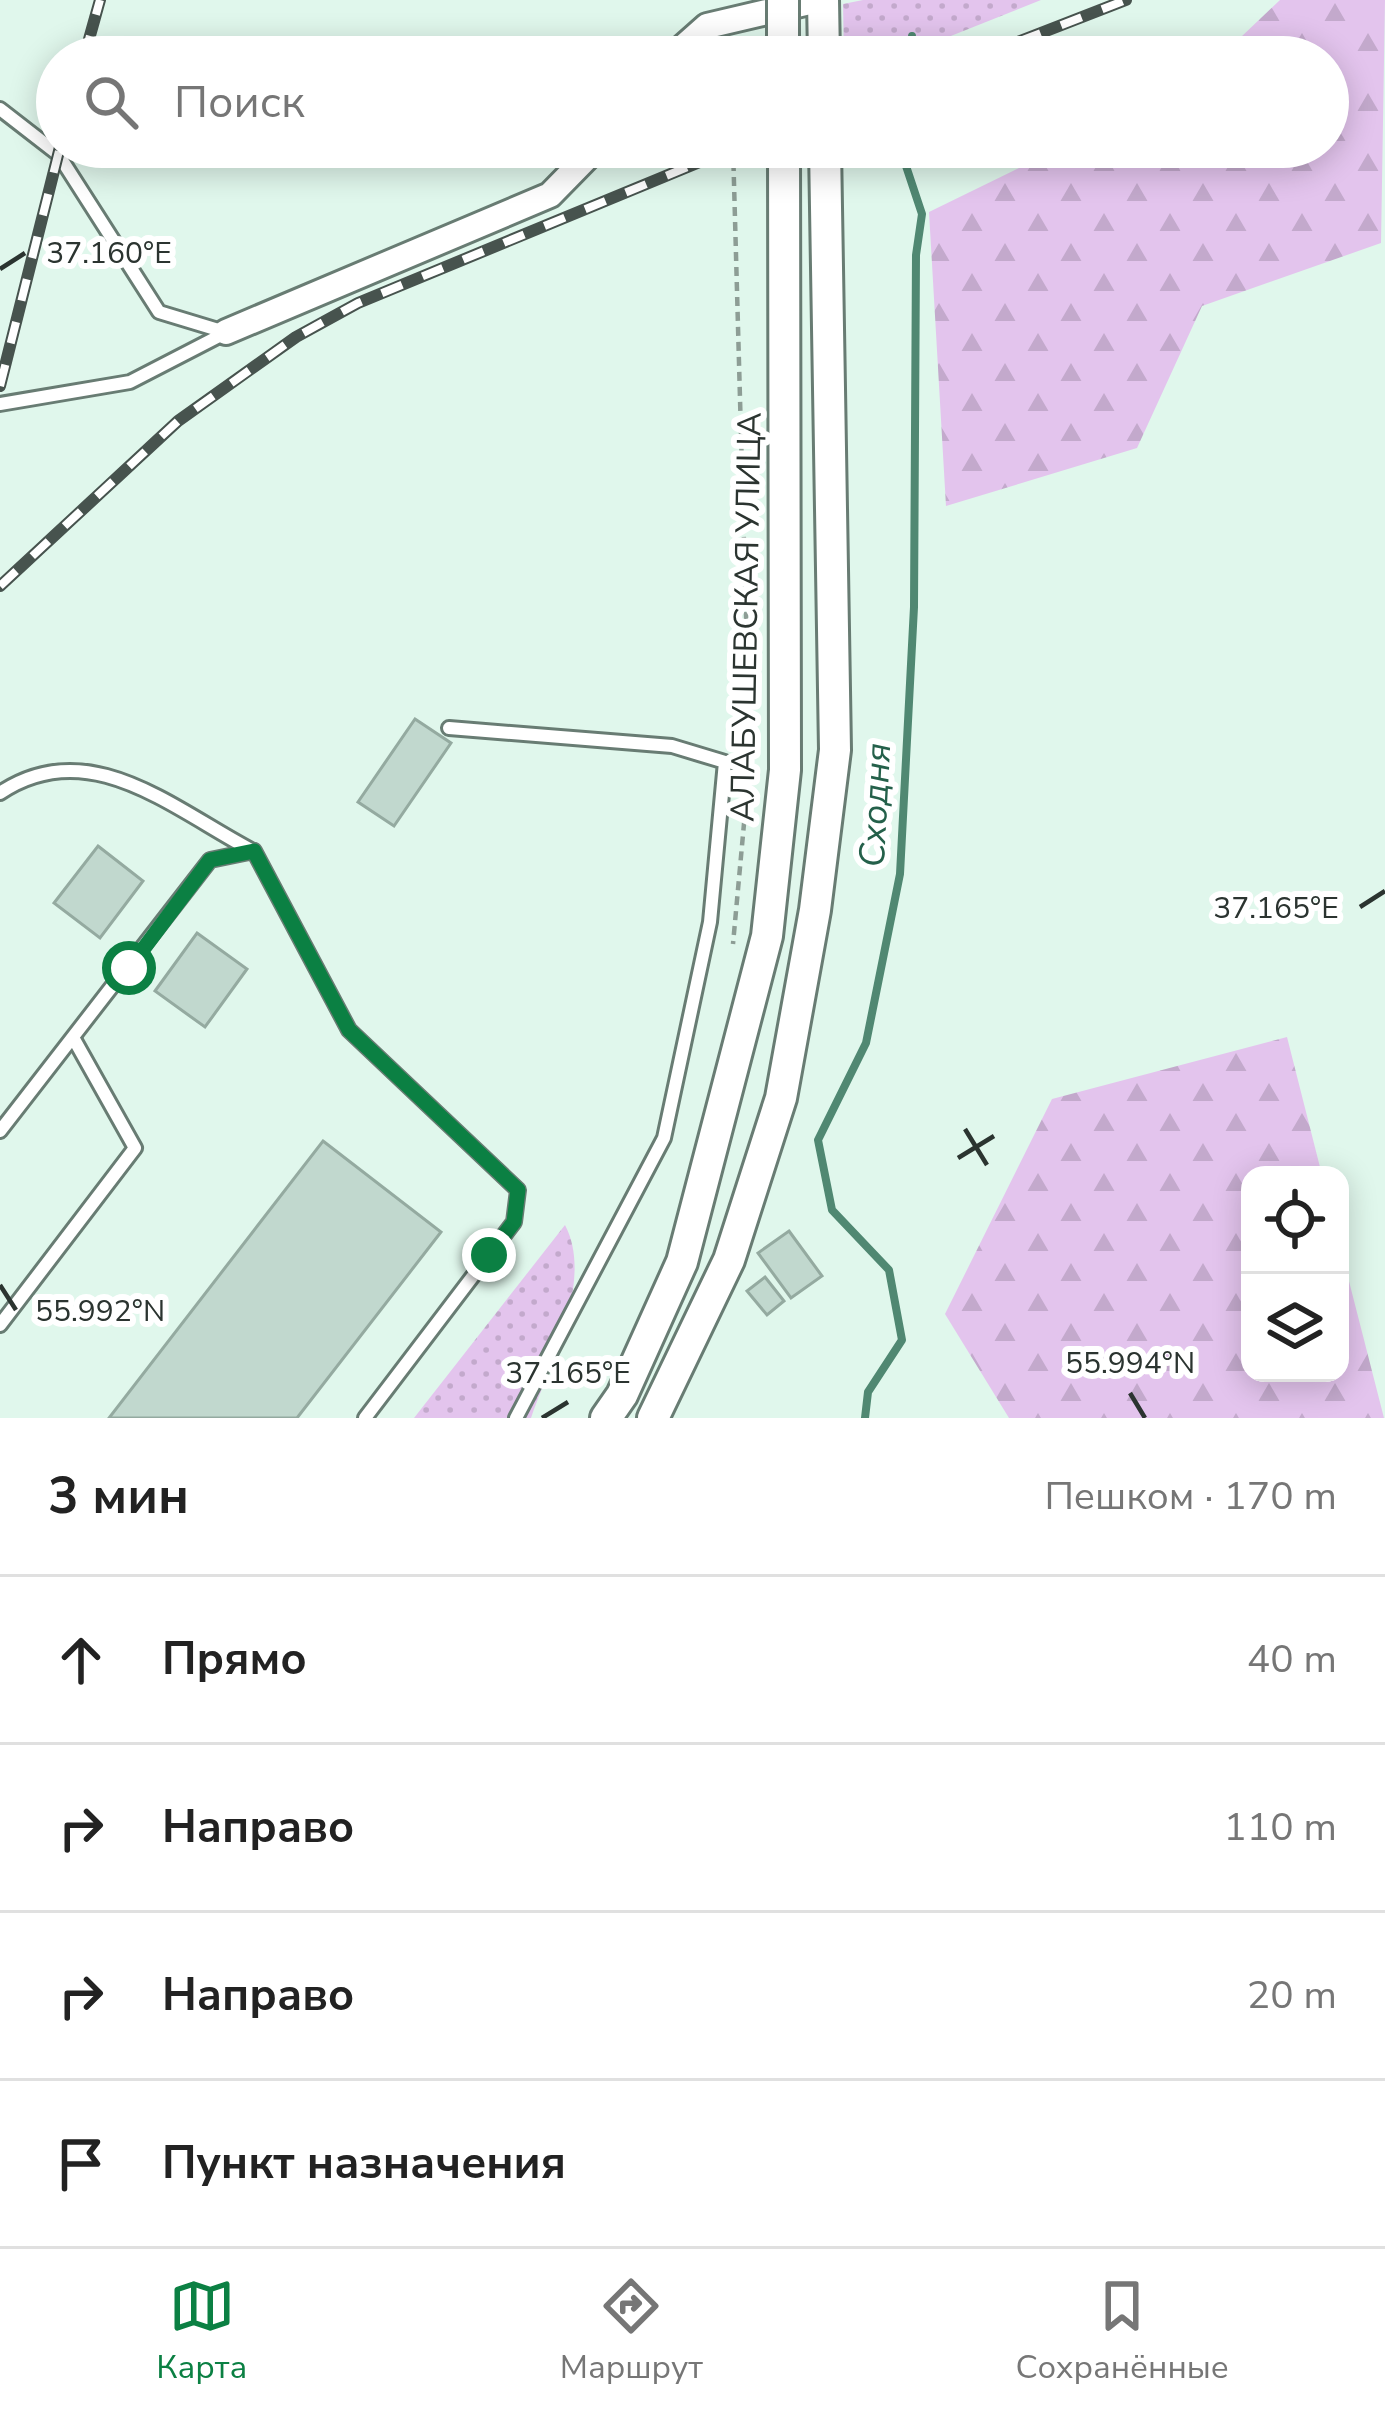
<!DOCTYPE html>
<html lang="ru">
<meta charset="utf-8">
<style>
body{margin:0;font-family:"Nunito Sans",sans-serif;background:#f6f6f6;color:#222}
.controls{position:absolute;right:36px;bottom:36px;display:grid;overflow:hidden;border-radius:24px;box-shadow:0 6px 30px #0003}
.controls button{width:108px;height:108px;display:grid;place-items:center;padding:0;border:0;border-bottom:3px solid #e0e0e0;background:#fff;color:#222;font:60px sans-serif}
.stop{position:absolute;width:36px;height:36px;margin:-27px;border:9px solid #0b8043;border-radius:50%;background:#fff}
.stop.end{background:#0b8043;border-color:#fff;box-shadow:0 3px 12px #0008}
.list{margin:0;padding:0;list-style:none}
h2{display:flex;justify-content:space-between;align-items:center;height:156px;margin:0;padding:0 48px;font-size:51px}
h2 small{font-size:39px;font-weight:400;color:#767676}
.list li{display:grid;grid-template-columns:78px 1fr auto;gap:36px;align-items:center;box-sizing:border-box;height:168px;padding:0 48px;border-top:3px solid #e0e0e0}
.list b{display:block;font-size:45px;white-space:nowrap}
.list em{font-size:39px;font-style:normal;color:#767676}
.icon{flex:none;width:66px;height:66px;fill:none;stroke:currentColor;stroke-width:2;stroke-linecap:round;stroke-linejoin:round}
.map{position:relative;flex:none;width:1385px;height:1418px;overflow:hidden}
.search{position:absolute;background:#fff;box-shadow:0 6px 30px #0003;left:36px;right:36px;top:36px;height:132px;display:flex;align-items:center;gap:30px;box-sizing:border-box;padding:0 42px;border-radius:66px;color:#767676;font-size:45px}
.sheet{height:828px;background:#fff}
nav{display:flex;justify-content:space-around;align-items:center;box-sizing:border-box;height:168px;border-top:3px solid #e0e0e0;background:#fff;font-size:33px;color:#767676}
nav a{display:grid;justify-items:center;gap:6px}
nav .on{color:#0b8043}
.map>svg:first-child{display:block}
.grass{fill:url(#grass-dots)}
.forest{fill:url(#forest-firs)}
.lines{fill:none;stroke-linecap:round;stroke-linejoin:round}
.stream{stroke:#508872;stroke-width:8}
.building{fill:#c1d8ce;stroke:#94aaa0;stroke-width:3}
.service-casing{stroke:#687c73;stroke-width:18}
.minor-casing{stroke:#687c73;stroke-width:30}
.tertiary-casing{stroke:#687c73;stroke-width:36}
.path{stroke:#8d9d95;stroke-width:4.5;stroke-dasharray:9 6;stroke-linecap:butt}
.service{stroke:#fff;stroke-width:12}
.minor{stroke:#fff;stroke-width:24}
.tertiary{stroke:#fff;stroke-width:30}
.rail-casing{stroke:#47534e;stroke-width:12}
.rail{stroke:#fff;stroke-width:8;stroke-dasharray:22;stroke-linecap:butt}
.tertiary-bridge-casing{stroke:#687c73;stroke-width:36;stroke-linecap:butt}
.tertiary-bridge{stroke:#fff;stroke-width:30}
.route{stroke:#0b8043;stroke-width:15}
.ticks{fill:none;stroke:#2b3430;stroke-width:4.5}
.labels{text-anchor:middle;stroke-width:12;stroke-linejoin:round;paint-order:stroke}
.street-label{font-size:33px;fill:#2b3430;stroke:#fff}
.water-label{font-size:36px;font-style:italic;fill:#24604a;stroke:#fff}
.ticks-label{font-size:30px;text-anchor:middle;fill:#2b3430;stroke:#fff;stroke-width:12;stroke-linejoin:round;paint-order:stroke}
</style>
<div class="map">
<svg width="1385" height="1418" viewBox="0 0 1385 1418">
<defs>
<pattern id="grass-dots" width="8" height="8" patternUnits="userSpaceOnUse" patternTransform="scale(3)"><rect width="8" height="8" fill="#e3c4ed"/><path d="M2 2h.1M6 6h.1" fill="none" stroke="#c3a9cc" stroke-width="1.8" stroke-linecap="round"/></pattern>
<pattern id="forest-firs" width="22" height="20" patternUnits="userSpaceOnUse" patternTransform="scale(3)"><rect width="22" height="20" fill="#e3c4ed"/><path d="M5 1l3.5 6h-7zM16 11l3.5 6h-7z" fill="#c3a9cc"/></pattern>
</defs>
<rect width="100%" height="100%" fill="#e0f7ec"/>
<g class="grass">
<path d="M 863,0 L 1041,0 L 898,57 L 844,57 L 843,4 Z"/>
<path d="M 565,1225 C 594,1280 550,1363 531,1418 L 414,1418 Z"/>
</g>
<g class="forest">
<path d="M 1280,0 L 1385,0 L 1381,243 L 1202,306 L 1137,448 L 946,506 L 929,212 L 1062,147 L 1328,147 L 1328,57 L 1220,57 Z"/>
<path d="M 1287,1037 L 1322,1175 L 1250,1175 L 1250,1373 L 1340,1373 L 1340,1246 L 1384,1418 L 1009,1418 L 945,1314 L 1052,1099 Z"/>
</g>
<g class="lines">
<g class="stream">
<path d="M 911,57 L 912,36"/>
<path d="M 865,1418 L 868,1392 L 902,1340 L 889,1270 L 832,1210 L 818,1140 L 866,1043 L 900,874 L 914,607 L 916,255 L 922,214 L 906,166 L 907,147"/>
</g>
</g>
<g class="building">
<path d="M 415,719 L 451,743 L 394,826 L 358,802 Z"/>
<path d="M 98,846 L 143,881 L 100,938 L 54,903 Z"/>
<path d="M 197,933 L 247,969 L 205,1027 L 155,991 Z"/>
<path d="M 323,1141 L 441,1232 L 297,1418 L 109,1418 Z"/>
<path d="M 789,1231 L 822,1276 L 791,1298 L 758,1253 Z"/>
<path d="M 765,1277 L 784,1301 L 767,1315 L 747,1291 Z"/>
</g>
<g class="lines">
<defs>
<g id="service">
<path d="M 622,46 L 637,57"/>
<path d="M 0,109 L 58,154 L 159,312 L 225,332"/>
<path d="M 0,404 L 130,382 L 225,333"/>
<path d="M 449,728 L 672,746 L 725,762 L 710,922 L 664,1138 L 516,1418"/>
<path d="M 0,793 C 89,733 173,809 253,851"/>
<path d="M 0,1131 L 210,860 L 254,851 L 349,1030 L 518,1190 L 514,1222 L 365,1418"/>
<path d="M 0,1325 L 135,1148 L 75,1041"/>
</g>
<g id="minor">
<path d="M 672,57 L 707,26 L 818,0"/>
<path d="M 226,332 L 550,195 L 597,147"/>
</g>
<g id="tertiary">
<path d="M 823,0 L 824,57"/>
<path d="M 606,1418 L 622,1395 L 682,1262 L 767,936 L 785,770 L 784,147"/>
<path d="M 653,1418 L 729,1260 L 781,1098 L 815,910 L 835,750 L 825,147"/>
</g>
</defs>
<use href="#service" class="service-casing"/>
<use href="#minor" class="minor-casing"/>
<use href="#tertiary" class="tertiary-casing"/>
<g class="path">
<path d="M 744,57 L 746,41"/>
<path d="M 733,147 L 750,758 L 733,944"/>
</g>
<use href="#service" class="service"/>
<use href="#minor" class="minor"/>
<use href="#tertiary" class="tertiary"/>
<defs>
<g id="rail">
<path d="M 84,57 L 100,0"/>
<path d="M 979,57 L 1126,0"/>
<path d="M 0,386 L 60,147"/>
<path d="M 0,586 L 178,421 L 296,337 L 358,303 L 736,147"/>
</g>
</defs>
<use href="#rail" class="rail-casing"/>
<use href="#rail" class="rail"/>
<defs>
<path id="tertiary-bridge" d="M 783,0 L 783,57"/>
</defs>
<use href="#tertiary-bridge" class="tertiary-bridge-casing"/>
<use href="#tertiary-bridge" class="tertiary-bridge"/>
</g>
<g class="lines">
<path class="route" d="M 129,968 L 210,860 L 254,851 L 349,1030 L 518,1190 L 514,1222 L 489,1255"/>
</g>
<path class="ticks" d="M 0,269 L 25,253M 1360,907 L 1385,891M 965,1129 L 987,1165M 958,1158 L 994,1136M 0,1285 L 16,1310M 1130,1393 L 1145,1418M 542,1418 L 568,1402"/>
<g class="labels">
<g class="street-label">
<text transform="translate(745 617) rotate(-89)" y="12">АЛАБУШЕВСКАЯ УЛИЦА</text>
</g>
<g class="water-label">
<text transform="translate(874 805) rotate(-87)" y="13">Сходня</text>
</g>
</g>
<g class="ticks-label">
<text x="109" y="263">37.160°E</text>
<text x="1276" y="918">37.165°E</text>
<text x="100" y="1321">55.992°N</text>
<text x="1130" y="1373">55.994°N</text>
<text x="568" y="1383">37.165°E</text>
</g>
</svg>
<div class="controls">
<button><svg class="icon" aria-label="locate" viewBox="0 0 24 24"><circle cx="12" cy="12" r="6"/><path d="M12 2v4M12 18v4M2 12h4M18 12h4"/></svg></button>
<button><svg class="icon" aria-label="layers" viewBox="0 0 24 24"><path d="M12 4l9 5-9 5-9-5zM3 14l9 5 9-5"/></svg></button>
</div>
<div class="stop" style="left:129px;top:968px"></div>
<div class="stop end" style="left:489px;top:1255px"></div>
<div class="search"><svg class="icon" aria-label="search" viewBox="0 0 24 24"><circle cx="10" cy="10" r="6"/><path d="M15 15l6 6"/></svg>Поиск</div>
</div>
<section class="sheet">
<h2>3 мин<small>Пешком · 170 m</small></h2>
<ul class="list">
<li><svg class="icon" aria-label="ahead" viewBox="0 0 24 24"><path d="M12 20V5M6 11l6-6 6 6"/></svg><div><b>Прямо</b></div><em>40 m</em></li>
<li><svg class="icon" aria-label="right" viewBox="0 0 24 24"><path d="M7 20v-9h11M14 6l5 5-5 5"/></svg><div><b>Направо</b></div><em>110 m</em></li>
<li><svg class="icon" aria-label="right" viewBox="0 0 24 24"><path d="M7 20v-9h11M14 6l5 5-5 5"/></svg><div><b>Направо</b></div><em>20 m</em></li>
<li><svg class="icon" aria-label="arrive" viewBox="0 0 24 24"><path d="M6 21V4h12l-3 4 3 4H6"/></svg><div><b>Пункт назначения</b></div></li>
</ul>
</section>
<nav>
<a class="on"><svg class="icon" aria-label="map" viewBox="0 0 24 24"><path d="M3 6l6-2 6 2 6-2v14l-6 2-6-2-6 2zM9 4v14M15 6v14"/></svg>Карта</a>
<a><svg class="icon" aria-label="directions" viewBox="0 0 24 24"><path d="M12 3l9 9-9 9-9-9zM9 14v-3h6M13 9l2 2-2 2"/></svg>Маршрут</a>
<a><svg class="icon" aria-label="saved" viewBox="0 0 24 24"><path d="M7 4h10v16l-5-4-5 4z"/></svg>Сохранённые</a>
</nav>
